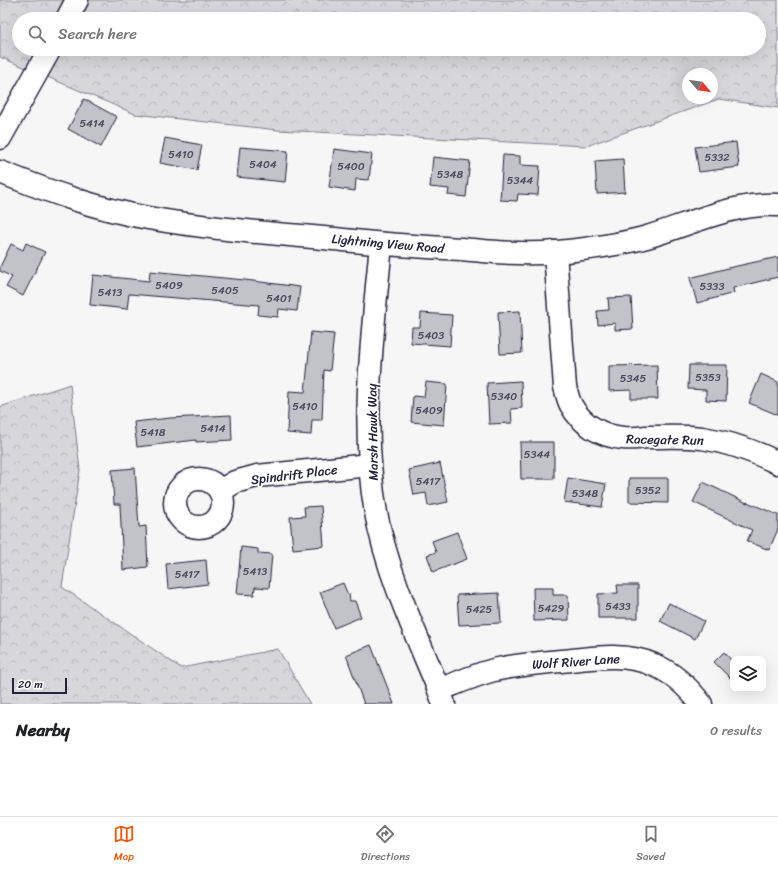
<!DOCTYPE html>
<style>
body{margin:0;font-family:Sriracha,sans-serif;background:#f2f2f2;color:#202124}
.controls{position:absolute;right:12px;bottom:12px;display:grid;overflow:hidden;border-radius:8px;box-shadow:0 4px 16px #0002}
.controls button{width:36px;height:36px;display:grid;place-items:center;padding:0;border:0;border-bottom:1px solid #e0e0e0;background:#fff;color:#202124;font:20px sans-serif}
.compass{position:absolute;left:682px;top:68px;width:36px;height:36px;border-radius:50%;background:#fff;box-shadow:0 4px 16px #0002;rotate:119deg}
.scale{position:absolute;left:12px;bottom:10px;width:55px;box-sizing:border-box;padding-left:4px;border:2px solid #22223b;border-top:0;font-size:11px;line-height:14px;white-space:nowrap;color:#22223b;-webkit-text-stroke:3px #fff;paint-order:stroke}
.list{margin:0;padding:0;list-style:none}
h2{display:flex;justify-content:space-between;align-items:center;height:52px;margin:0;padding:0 16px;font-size:17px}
h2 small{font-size:13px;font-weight:400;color:#757577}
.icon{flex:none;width:22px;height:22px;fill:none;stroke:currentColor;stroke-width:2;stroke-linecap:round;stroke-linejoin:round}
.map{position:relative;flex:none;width:778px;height:704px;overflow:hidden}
.search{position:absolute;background:#fff;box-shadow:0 4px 16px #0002;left:12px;right:12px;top:12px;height:44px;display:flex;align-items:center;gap:10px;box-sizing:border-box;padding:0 14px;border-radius:22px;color:#757577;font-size:15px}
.sheet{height:112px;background:#fff}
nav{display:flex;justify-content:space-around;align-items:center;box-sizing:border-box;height:56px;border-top:1px solid #e0e0e0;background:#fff;font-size:11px;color:#757577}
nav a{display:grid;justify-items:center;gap:2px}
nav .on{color:#ea580c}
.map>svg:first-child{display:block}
.forest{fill:url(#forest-crowns);stroke:#7c7c8b;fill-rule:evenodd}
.building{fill:#c2c2c9;stroke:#22223b}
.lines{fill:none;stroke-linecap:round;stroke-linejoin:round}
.minor-casing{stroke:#22223b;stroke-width:25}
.minor{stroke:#fff;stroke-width:22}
.labels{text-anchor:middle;stroke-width:3.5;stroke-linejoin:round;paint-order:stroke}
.number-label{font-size:11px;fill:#4a4a5e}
.street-label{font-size:13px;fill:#22223b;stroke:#fff}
</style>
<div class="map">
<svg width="778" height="704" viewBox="0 0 778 704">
<defs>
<pattern id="forest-crowns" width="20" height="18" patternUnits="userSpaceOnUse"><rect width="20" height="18" fill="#d7d7db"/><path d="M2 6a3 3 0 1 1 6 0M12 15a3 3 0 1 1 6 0" fill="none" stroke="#b8b8bd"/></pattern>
</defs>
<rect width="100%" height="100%" fill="#f6f6f7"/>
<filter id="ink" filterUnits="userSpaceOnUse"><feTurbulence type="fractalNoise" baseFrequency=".025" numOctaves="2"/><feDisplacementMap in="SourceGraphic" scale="8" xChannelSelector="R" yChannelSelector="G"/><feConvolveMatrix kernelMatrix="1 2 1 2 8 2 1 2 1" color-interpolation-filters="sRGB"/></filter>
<g filter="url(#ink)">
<g class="forest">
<path d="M 0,0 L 778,0 L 778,108 L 719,99 L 586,146 L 278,130 L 135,114 L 0,57 ZM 19,19 L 759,19 L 759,49 L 19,49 ZM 688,74 L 712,74 L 712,98 L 688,98 Z"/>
<path d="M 70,384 L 80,470 L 62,587 L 181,668 L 278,649 L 310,704 L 0,704 L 0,407 Z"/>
</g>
<g class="building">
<path d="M 84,99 L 117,117 L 101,147 L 68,129 Z"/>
<path d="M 165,138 L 202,145 L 197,170 L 160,163 Z"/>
<path d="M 736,142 L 739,167 L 699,172 L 695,147 Z"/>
<path d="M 240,147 L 288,151 L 285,182 L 237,177 Z"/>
<path d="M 334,149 L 372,154 L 369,180 L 356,179 L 355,191 L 329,187 Z"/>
<path d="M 503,155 L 520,156 L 520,165 L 540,166 L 538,195 L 518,194 L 517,201 L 500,200 Z"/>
<path d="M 433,157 L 470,161 L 466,197 L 448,195 L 449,189 L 430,187 Z"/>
<path d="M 623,159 L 625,192 L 597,194 L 595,161 Z"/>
<path d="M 26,243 L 45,252 L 23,296 L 6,287 L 12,277 L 0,271 L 0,267 L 11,244 L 23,250 Z"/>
<path d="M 778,257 L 778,277 L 733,288 L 734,293 L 697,303 L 690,278 L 728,268 Z"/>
<path d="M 150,271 L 245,280 L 300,287 L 297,311 L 279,309 L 278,317 L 258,315 L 259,305 L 129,294 L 127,309 L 90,305 L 93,275 L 149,281 Z"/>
<path d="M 631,297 L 633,329 L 615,330 L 615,323 L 598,325 L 597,311 L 609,310 L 608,298 Z"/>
<path d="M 520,311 L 522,353 L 500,354 L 498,312 Z"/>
<path d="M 421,313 L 452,315 L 450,346 L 411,343 L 412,327 L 420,327 Z"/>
<path d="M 311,332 L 334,334 L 330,371 L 324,370 L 322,420 L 312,420 L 311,435 L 287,433 L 289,391 L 305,392 Z"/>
<path d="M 657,365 L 658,399 L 631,399 L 631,390 L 609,391 L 609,366 Z"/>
<path d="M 689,365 L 727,365 L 726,401 L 706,400 L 706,390 L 688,389 Z"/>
<path d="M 761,374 L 778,382 L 778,415 L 749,403 Z"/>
<path d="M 521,381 L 522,408 L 511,409 L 512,423 L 489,424 L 487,383 Z"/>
<path d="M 426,382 L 447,384 L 444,425 L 411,422 L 413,396 L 424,397 Z"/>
<path d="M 231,415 L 232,440 L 196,442 L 196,440 L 137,447 L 134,422 L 170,418 Z"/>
<path d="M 520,442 L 554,442 L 554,479 L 521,479 Z"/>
<path d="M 440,463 L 448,502 L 428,506 L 426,493 L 414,495 L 409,470 Z"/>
<path d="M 135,468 L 139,527 L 146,526 L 148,567 L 123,570 L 120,504 L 114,504 L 112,470 Z"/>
<path d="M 568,478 L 606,484 L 602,507 L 564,502 Z"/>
<path d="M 629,478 L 668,478 L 668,503 L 629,502 Z"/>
<path d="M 703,482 L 747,503 L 747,502 L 778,515 L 778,529 L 769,550 L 747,541 L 752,530 L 693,502 Z"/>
<path d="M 321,506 L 324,546 L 293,549 L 290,517 L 305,516 L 304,507 Z"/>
<path d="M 457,532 L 467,559 L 433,572 L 427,555 L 436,552 L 432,541 Z"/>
<path d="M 241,547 L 258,549 L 258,553 L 272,554 L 269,588 L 255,587 L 254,595 L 237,594 Z"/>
<path d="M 206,560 L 208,584 L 168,589 L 166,564 Z"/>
<path d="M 343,583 L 348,595 L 349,594 L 350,601 L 355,601 L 361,617 L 334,628 L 320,592 Z"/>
<path d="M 617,585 L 638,585 L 638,618 L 598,618 L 598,594 L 618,593 Z"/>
<path d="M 533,588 L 553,588 L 553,595 L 568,595 L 569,620 L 534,621 Z"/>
<path d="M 499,593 L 501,623 L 459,625 L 457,595 Z"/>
<path d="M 669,603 L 704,621 L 695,639 L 660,621 Z"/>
<path d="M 371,645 L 394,704 L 364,704 L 346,655 Z"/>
<path d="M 724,652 L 733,662 L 733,681 L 714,662 Z"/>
</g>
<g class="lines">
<defs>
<g id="minor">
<path d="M 67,19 L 77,0"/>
<path d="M 0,138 L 50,49"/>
<path d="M 0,172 C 48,191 97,209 148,218 C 216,230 285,234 354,241 C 390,245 425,247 461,249 C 493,252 525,255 557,252 C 587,249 618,245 647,237 C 688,225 734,202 778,205"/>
<path d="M 381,244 C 373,332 360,424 376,513 C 388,575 415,632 439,690 L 444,704"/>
<path d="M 555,252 L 565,387 C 567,393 568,400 571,405 C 581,424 601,436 623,438 C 631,439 639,438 647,437 C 665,437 684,436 702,438 C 729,442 754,451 778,463"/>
<circle cx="199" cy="503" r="24"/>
<path d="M 220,491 L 235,482 L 257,476 L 370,465"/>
<path d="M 439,690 C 457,683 475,675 494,670 C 516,665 538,663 561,661 C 591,658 625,652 654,665 C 674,673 688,687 701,704"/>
</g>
</defs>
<use href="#minor" class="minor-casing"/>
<use href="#minor" class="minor"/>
</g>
</g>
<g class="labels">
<g class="number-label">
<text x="92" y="127">5414</text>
<text x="181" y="158">5410</text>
<text x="717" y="161">5332</text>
<text x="263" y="168">5404</text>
<text x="351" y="170">5400</text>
<text x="450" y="178">5348</text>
<text x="520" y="184">5344</text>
<text x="169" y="289">5409</text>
<text x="712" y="290">5333</text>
<text x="225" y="294">5405</text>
<text x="110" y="296">5413</text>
<text x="279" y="302">5401</text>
<text x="431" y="339">5403</text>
<text x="708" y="381">5353</text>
<text x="633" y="382">5345</text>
<text x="504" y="400">5340</text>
<text x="305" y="410">5410</text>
<text x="429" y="414">5409</text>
<text x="213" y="432">5414</text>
<text x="153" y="436">5418</text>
<text x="537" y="458">5344</text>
<text x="428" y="485">5417</text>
<text x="648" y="494">5352</text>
<text x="585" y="497">5348</text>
<text x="255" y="575">5413</text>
<text x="187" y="578">5417</text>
<text x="618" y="610">5433</text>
<text x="551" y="612">5429</text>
<text x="479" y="613">5425</text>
</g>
<g class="street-label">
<text transform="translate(388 243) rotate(5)" y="5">Lightning View Road</text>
<text transform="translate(372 432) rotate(-91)" y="5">Marsh Hawk Way</text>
<text transform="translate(665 439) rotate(1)" y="5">Racegate Run</text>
<text transform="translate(294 474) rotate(-7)" y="5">Spindrift Place</text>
<text transform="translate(576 661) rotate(-4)" y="5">Wolf River Lane</text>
</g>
</g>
</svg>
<div class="controls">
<button><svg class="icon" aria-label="layers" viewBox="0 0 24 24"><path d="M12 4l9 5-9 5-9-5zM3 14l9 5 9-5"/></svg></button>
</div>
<svg class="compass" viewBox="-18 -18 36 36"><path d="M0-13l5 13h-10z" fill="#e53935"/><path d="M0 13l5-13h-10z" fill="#757577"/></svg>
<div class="scale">20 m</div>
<div class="search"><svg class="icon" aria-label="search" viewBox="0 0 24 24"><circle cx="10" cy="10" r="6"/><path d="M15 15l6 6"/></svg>Search here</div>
</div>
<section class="sheet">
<h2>Nearby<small>0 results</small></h2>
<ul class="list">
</ul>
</section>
<nav>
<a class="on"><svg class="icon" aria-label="map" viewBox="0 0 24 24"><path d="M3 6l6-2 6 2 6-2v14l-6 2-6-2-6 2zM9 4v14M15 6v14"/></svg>Map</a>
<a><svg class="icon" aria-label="directions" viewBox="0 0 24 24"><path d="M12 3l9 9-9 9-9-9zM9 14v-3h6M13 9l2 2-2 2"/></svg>Directions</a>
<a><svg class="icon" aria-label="saved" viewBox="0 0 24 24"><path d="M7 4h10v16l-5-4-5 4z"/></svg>Saved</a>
</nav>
